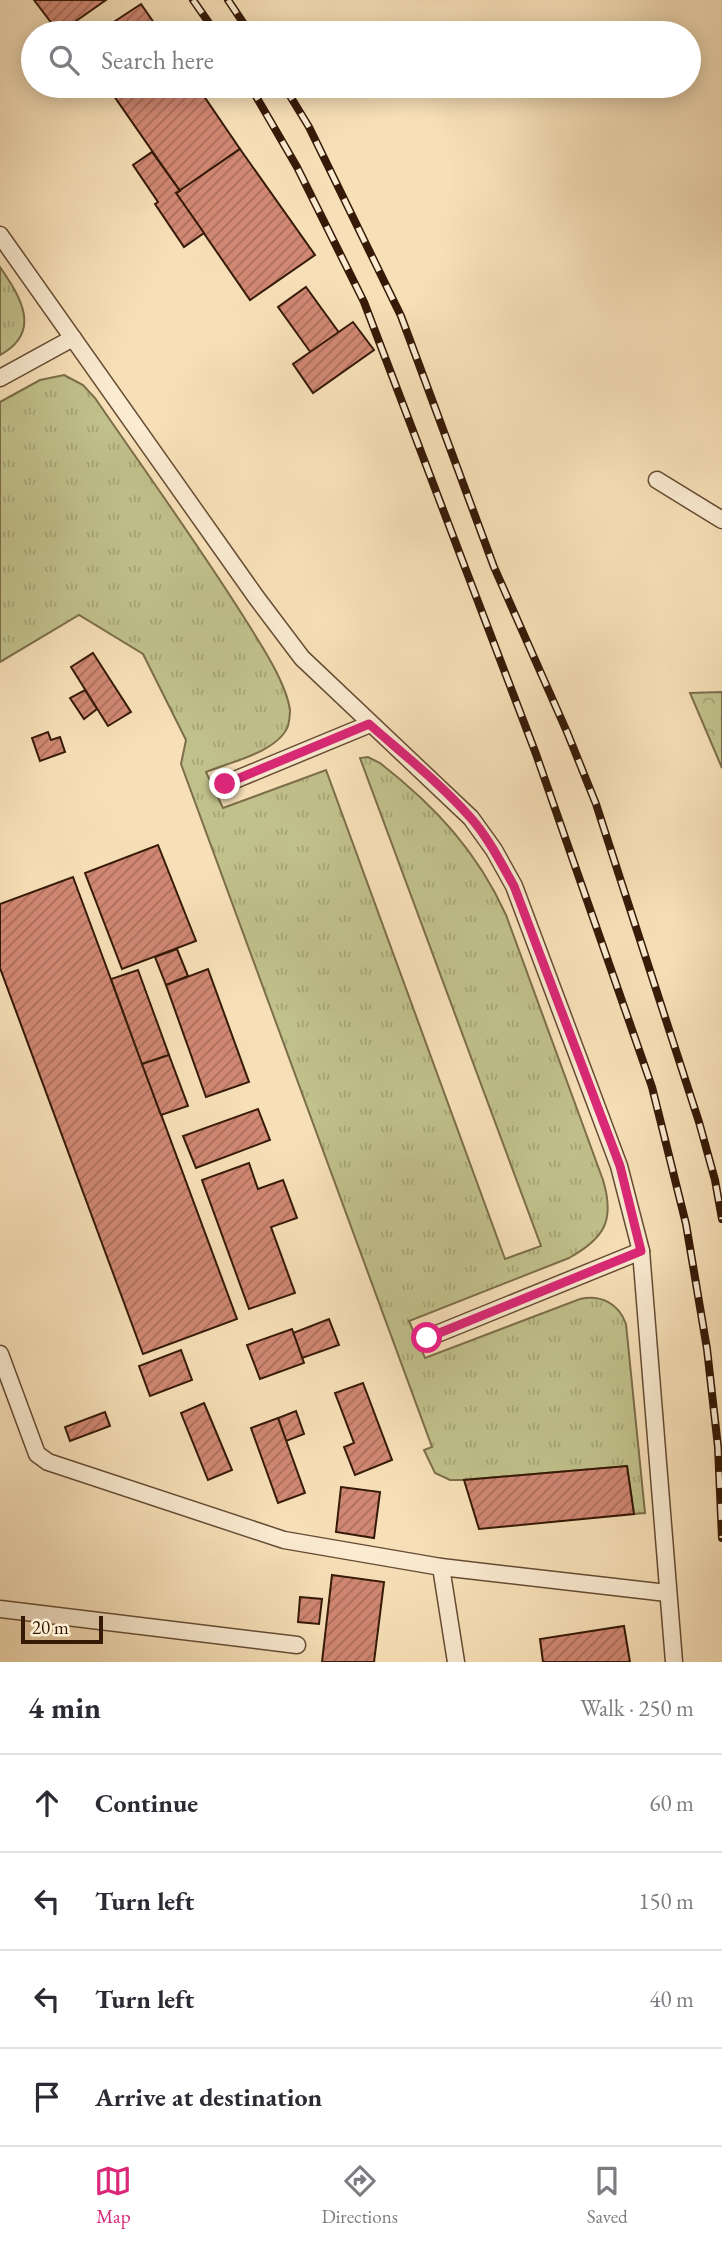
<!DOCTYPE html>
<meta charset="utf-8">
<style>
body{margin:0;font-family:"EB Garamond",serif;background:#f7f7f7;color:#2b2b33}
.scale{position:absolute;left:21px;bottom:18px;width:82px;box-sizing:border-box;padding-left:7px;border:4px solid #361a07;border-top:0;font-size:19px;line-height:24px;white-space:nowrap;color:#361a07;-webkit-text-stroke:5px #faebd1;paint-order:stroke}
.stop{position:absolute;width:21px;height:21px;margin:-16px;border:5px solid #db2777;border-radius:50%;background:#fff}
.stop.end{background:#db2777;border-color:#fff;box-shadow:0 2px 7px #0008}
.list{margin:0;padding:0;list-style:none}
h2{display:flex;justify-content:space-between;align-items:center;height:91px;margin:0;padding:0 28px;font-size:30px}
h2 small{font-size:23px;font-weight:400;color:#7c7c81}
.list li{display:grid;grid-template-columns:46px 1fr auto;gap:21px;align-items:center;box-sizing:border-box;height:98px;padding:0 28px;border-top:2px solid #e1e1e2}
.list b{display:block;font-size:26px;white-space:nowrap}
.list em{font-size:23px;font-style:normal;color:#7c7c81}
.icon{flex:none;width:38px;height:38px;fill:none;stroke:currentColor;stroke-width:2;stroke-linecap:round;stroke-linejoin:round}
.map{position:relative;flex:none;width:722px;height:1662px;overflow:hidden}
.search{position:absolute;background:#fff;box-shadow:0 4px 18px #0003;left:21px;right:21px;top:21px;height:77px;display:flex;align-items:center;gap:18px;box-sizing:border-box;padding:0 24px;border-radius:38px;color:#7c7c81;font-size:26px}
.sheet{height:483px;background:#fff}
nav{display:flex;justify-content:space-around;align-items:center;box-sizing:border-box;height:98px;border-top:2px solid #e1e1e2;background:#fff;font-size:19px;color:#7c7c81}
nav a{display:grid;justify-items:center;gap:4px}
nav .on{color:#db2777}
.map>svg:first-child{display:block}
.grass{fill:url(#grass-tufts);stroke:#7c6e4a;stroke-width:2}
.park{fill:url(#park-crowns);stroke:#7c6e4a;stroke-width:2}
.building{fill:url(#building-hatch);stroke:#361a07;stroke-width:2}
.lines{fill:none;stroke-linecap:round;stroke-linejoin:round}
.lane-casing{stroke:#664c33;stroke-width:19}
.lane{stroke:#faebd1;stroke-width:16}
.rail-casing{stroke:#361a07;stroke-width:8}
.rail{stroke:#faebd1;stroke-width:5;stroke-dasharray:16;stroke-linecap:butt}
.route{stroke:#db2777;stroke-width:9}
</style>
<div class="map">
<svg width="722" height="1662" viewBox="0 0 722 1662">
<defs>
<pattern id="grass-tufts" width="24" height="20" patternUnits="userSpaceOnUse" patternTransform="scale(1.75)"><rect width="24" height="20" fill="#c1c18c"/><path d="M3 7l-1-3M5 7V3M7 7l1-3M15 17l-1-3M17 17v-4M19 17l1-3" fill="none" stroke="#a6a577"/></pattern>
<pattern id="park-crowns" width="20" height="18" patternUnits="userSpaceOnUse" patternTransform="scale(1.75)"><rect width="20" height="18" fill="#c1c18c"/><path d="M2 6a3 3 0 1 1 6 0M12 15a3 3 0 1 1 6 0" fill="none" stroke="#a6a577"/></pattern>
<pattern id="building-hatch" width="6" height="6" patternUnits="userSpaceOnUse" patternTransform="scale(1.75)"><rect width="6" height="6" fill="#d18874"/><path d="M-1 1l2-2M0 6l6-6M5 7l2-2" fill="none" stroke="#aa6e5d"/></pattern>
</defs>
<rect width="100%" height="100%" fill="#f7e0b8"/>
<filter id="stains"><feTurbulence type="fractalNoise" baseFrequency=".00286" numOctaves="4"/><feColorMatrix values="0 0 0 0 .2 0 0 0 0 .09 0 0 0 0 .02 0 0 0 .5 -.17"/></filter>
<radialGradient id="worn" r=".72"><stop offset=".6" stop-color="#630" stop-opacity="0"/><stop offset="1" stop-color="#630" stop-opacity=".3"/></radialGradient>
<g class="grass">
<path d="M 0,267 C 20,296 43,332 0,355 Z"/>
<path d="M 64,375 L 83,385 L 95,398 C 145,471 198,544 245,619 C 260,643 286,682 290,710 C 290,715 289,722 288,726 C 278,752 230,762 206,772 L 223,808 L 326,770 L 505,1259 L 541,1246 L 360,758 L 368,757 L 380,763 C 435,806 477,851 506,915 L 603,1180 C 615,1220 605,1238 569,1258 L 409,1321 L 425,1358 L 580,1299 C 601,1294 619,1304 626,1324 L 645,1513 L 634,1514 L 627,1466 L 464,1480 L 450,1480 L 435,1473 L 424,1450 L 432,1447 L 181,764 L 186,740 L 143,654 L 79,615 L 0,662 L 0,402 L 40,380 Z"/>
</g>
<path class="park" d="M 722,692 L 722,768 L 690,693 Z"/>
<g class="building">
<path d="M 34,0 L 106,0 L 59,33 Z"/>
<path d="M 141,4 L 161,33 L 97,33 Z"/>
<path d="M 107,86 L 197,86 L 240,149 L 180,191 Z"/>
<path d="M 240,149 L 315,255 L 250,300 L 176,193 Z"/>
<path d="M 152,152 L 180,191 L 176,193 L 204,233 L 184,247 L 155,204 L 158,202 L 133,165 Z"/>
<path d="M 306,287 L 340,334 L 311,353 L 278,307 Z"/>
<path d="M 353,322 L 374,350 L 313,393 L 293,364 Z"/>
<path d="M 93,653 L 131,712 L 108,726 L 71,667 Z"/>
<path d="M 85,690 L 97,709 L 84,719 L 70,698 Z"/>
<path d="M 48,732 L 51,740 L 60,737 L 65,752 L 40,761 L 32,738 Z"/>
<path d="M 158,845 L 196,941 L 122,969 L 85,873 Z"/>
<path d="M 73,877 L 237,1319 L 143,1354 L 0,968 L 0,904 Z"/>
<path d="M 177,949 L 188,976 L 166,985 L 155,957 Z"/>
<path d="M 208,969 L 249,1082 L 206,1097 L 166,985 Z"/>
<path d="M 138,970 L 169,1055 L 142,1064 L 111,979 Z"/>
<path d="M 169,1055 L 188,1106 L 161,1115 L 142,1064 Z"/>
<path d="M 258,1109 L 270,1140 L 196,1168 L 183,1136 Z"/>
<path d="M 249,1163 L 258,1189 L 283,1180 L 297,1218 L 271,1227 L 295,1293 L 249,1309 L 202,1180 Z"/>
<path d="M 329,1319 L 339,1345 L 302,1358 L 293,1333 Z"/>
<path d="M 292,1329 L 304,1363 L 260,1379 L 247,1345 Z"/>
<path d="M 181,1350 L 192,1380 L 150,1396 L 139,1366 Z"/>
<path d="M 363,1383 L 392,1460 L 355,1475 L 344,1447 L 354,1443 L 335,1393 Z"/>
<path d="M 204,1403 L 232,1470 L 208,1480 L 181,1413 Z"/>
<path d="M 296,1411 L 304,1434 L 286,1441 L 278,1418 Z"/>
<path d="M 105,1412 L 110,1426 L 70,1441 L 65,1427 Z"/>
<path d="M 278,1418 L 305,1493 L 278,1503 L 251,1428 Z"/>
<path d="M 627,1466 L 634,1514 L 479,1529 L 464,1480 Z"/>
<path d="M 341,1487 L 380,1492 L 374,1538 L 336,1532 Z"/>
<path d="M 332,1575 L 384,1582 L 374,1662 L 322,1662 Z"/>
<path d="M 300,1597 L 322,1599 L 319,1624 L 298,1622 Z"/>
<path d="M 624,1626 L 630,1662 L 543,1662 L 540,1639 Z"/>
</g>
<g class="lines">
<defs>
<g id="lane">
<path d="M 0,235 L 256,597 L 302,658 L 471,818 L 494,850 L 514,886 L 619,1166 L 641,1251 L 674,1662"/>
<path d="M 0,378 L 73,338"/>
<path d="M 657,480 L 722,520"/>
<path d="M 225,784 L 370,724"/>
<path d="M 427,1338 L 641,1251"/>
<path d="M 0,1354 L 37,1454 L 48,1462 L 284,1540 L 441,1567 L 667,1593"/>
<path d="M 441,1567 L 456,1662"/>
<path d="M 0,1609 L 297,1645"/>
</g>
</defs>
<use href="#lane" class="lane-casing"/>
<use href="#lane" class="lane"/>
<defs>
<g id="rail">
<path d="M 193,0 L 216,33"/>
<path d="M 228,0 L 250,33"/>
<path d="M 250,86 L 297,167 L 364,302 L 536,754 L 652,1087 L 686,1224 L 707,1349 L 718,1447 L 722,1538"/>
<path d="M 284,86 L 309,127 L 401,316 L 494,567 L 567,732 L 596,804 L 699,1122 L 715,1180 L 722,1219"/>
</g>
</defs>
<use href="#rail" class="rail-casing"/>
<use href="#rail" class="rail"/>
</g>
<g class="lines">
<path class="route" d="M 225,784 L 369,724 C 403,754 440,783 470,817 C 488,837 501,863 514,886 L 620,1166 L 641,1251 L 427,1338"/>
</g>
<rect width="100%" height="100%" filter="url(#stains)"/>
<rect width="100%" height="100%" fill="url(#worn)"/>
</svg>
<div class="scale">20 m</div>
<div class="stop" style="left:427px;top:1338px"></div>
<div class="stop end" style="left:225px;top:784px"></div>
<div class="search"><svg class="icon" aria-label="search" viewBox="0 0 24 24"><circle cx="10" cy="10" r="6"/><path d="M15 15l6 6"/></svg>Search here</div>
</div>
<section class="sheet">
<h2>4 min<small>Walk · 250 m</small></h2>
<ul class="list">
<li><svg class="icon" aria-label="ahead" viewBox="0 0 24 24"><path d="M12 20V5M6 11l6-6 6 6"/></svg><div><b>Continue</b></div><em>60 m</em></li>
<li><svg class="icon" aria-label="left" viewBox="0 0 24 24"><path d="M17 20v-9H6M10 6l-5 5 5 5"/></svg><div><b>Turn left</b></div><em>150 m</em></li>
<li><svg class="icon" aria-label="left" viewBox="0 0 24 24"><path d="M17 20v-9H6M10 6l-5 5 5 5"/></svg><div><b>Turn left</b></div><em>40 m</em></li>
<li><svg class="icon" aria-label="arrive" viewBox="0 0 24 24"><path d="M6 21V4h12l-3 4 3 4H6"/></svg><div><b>Arrive at destination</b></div></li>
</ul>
</section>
<nav>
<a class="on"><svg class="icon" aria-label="map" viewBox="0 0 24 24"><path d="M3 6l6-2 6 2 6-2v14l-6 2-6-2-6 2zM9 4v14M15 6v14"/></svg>Map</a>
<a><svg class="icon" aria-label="directions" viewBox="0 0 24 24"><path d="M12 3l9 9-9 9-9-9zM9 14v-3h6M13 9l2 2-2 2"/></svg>Directions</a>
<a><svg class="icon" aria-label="saved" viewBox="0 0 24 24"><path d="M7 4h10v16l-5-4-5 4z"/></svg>Saved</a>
</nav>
